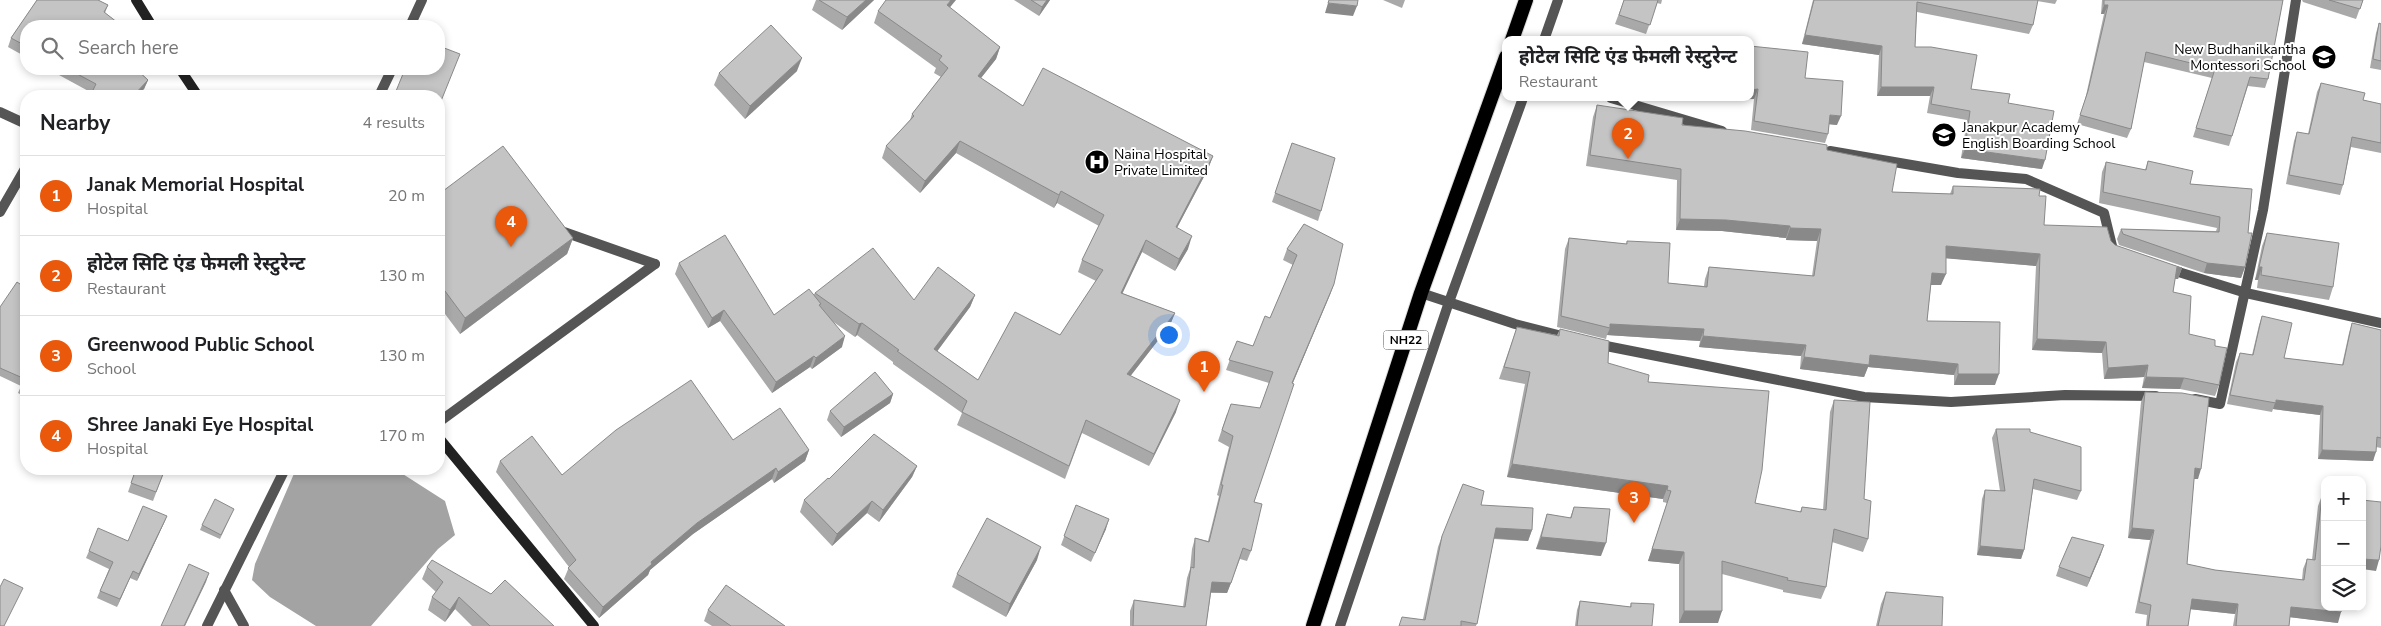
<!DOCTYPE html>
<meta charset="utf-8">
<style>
body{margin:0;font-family:"Nunito Sans","Noto Sans Devanagari",sans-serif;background:#f6f6f6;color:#202124}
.controls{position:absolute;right:15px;bottom:15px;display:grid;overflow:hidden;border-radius:10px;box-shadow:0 2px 8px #0003}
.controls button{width:45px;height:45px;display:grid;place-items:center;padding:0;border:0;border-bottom:1px solid #e0e0e0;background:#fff;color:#202124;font:25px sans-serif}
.you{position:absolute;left:1168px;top:334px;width:18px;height:18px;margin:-12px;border:4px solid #fff;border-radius:50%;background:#1a73e8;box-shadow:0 0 0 8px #1a73e833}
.badge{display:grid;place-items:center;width:32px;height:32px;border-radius:50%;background:#ea580c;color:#fff;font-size:16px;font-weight:700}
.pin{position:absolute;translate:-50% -41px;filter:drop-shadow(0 1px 2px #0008)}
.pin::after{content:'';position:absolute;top:26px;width:18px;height:15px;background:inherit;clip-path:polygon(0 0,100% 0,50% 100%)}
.popup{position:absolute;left:1502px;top:36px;width:252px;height:65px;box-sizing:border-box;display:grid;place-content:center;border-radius:10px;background:#fff;filter:drop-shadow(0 1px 4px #0005);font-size:16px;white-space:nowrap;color:#757577}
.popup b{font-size:19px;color:#202124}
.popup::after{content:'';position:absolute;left:50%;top:100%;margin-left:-10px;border:10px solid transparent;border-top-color:#fff}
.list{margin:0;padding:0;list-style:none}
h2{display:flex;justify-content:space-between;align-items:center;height:65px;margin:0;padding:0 20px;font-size:21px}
h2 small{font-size:16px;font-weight:400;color:#757577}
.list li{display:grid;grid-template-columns:32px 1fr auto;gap:15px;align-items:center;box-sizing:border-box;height:80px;padding:0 20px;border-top:1px solid #e0e0e0}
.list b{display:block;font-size:19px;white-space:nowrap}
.list p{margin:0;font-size:16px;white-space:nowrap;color:#757577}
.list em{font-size:16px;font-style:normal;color:#757577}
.icon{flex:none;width:28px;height:28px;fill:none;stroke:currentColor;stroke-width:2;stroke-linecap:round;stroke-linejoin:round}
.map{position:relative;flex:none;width:2381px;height:626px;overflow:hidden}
.search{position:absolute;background:#fff;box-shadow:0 2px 8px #0003;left:20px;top:20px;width:425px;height:55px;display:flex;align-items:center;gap:12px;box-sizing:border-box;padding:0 18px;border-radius:20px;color:#757577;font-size:19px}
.panel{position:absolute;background:#fff;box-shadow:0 2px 8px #0003;left:20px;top:90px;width:425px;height:385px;border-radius:20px}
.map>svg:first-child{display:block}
.water{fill:#a3a3a3}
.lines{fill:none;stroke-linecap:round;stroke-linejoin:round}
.trunk-casing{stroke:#dbdbdb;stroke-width:16}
.minor{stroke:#555;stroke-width:10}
.secondary{stroke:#222;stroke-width:10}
.trunk{stroke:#000;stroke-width:14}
.wall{fill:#a9a9a9}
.shaded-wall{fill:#898989}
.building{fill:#c4c4c4;stroke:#898989}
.labels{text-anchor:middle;stroke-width:4;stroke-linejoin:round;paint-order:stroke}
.shield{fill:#fff;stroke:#4c4c4c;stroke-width:1}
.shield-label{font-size:12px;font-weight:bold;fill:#000}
.poi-label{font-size:14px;fill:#000;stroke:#fff;text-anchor:start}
</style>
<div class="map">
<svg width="2381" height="626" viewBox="0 0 2381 626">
<rect width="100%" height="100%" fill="#fff"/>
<path class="water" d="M 296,469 L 395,469 L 445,501 L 455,535 L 438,549 L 371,626 L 316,626 L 270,597 L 252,580 L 255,564 Z"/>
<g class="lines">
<defs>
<g id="trunk">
<path d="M 1512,40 L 1526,0"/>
<path d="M 1313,626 L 1421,293 L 1506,57"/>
</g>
</defs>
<use href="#trunk" class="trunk-casing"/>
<g class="minor">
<path d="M 410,26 L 422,0"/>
<path d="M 1544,40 L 1558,0"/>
<path d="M 379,96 L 392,69"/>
<path d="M 1611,98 L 1722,131"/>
<path d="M 0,112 L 26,124"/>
<path d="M 1830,151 L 1958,173 L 2026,179 L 2104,213 L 2113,250 L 2117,252"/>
<path d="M 0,212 L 26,167"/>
<path d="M 564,232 L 655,264"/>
<path d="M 2169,269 L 2246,293 L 2381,323"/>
<path d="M 1421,293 L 1515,324 L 1570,338"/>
<path d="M 1596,344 L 1864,397 L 1951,402 L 2065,395 L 2156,396"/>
<path d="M 2195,399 L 2220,404 L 2263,210 L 2296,0"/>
<path d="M 439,422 L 655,264"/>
<path d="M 224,590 L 244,626"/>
<path d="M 207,626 L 285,469"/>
<path d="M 1340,626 L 1449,302 L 1523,98"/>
</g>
<g class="secondary">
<path d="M 136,0 L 152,26"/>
<path d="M 180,69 L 198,96"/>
<path d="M 439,438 L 594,626"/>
</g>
<use href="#trunk" class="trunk"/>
</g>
<g class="wall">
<path d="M 37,0 L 98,0 L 108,5 L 105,13 L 122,26 L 26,26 L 26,57 L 8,47 L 11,38 Z"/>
<path d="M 816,0 L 874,0 L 842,30 L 812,10 Z"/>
<path d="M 1014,0 L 1050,0 L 1039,16 Z"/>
<path d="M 1383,0 L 1405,0 L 1402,8 Z"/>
<path d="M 1624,0 L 1662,0 L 1661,4 L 1657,3 L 1646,34 L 1615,24 Z"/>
<path d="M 1813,0 L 2057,0 L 2055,4 L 2037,1 L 2033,25 L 2029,34 L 1917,12 L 1915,47 L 1971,89 L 2008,103 L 2042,169 L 1961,158 L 1967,120 L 1927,113 L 1930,96 L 1877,96 L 1879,55 L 1802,44 Z"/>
<path d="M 2102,0 L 2283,0 L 2268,79 L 2265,88 L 2248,86 L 2229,146 L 2193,137 L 2212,78 L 2144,62 L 2131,129 L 2127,138 L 2077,124 L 2085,100 L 2104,14 L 2101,14 Z"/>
<path d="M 2302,0 L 2363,0 L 2356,19 L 2303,2 Z"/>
<path d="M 950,8 L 1000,47 L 996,59 L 981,78 L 1023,106 L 1213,156 L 1208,169 L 1177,228 L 1188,249 L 1175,271 L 1142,252 L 1122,293 L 1175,313 L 1170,325 L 1130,376 L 1176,412 L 1149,466 L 1082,433 L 1065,479 L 957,425 L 962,413 L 893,364 L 893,362 L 857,335 L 855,337 L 832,321 L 842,347 L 812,369 L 810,367 L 772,393 L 720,321 L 708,328 L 675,274 L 679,263 L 774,315 L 814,294 L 815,293 L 914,300 L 975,295 L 970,307 L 937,351 L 978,380 L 1060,335 L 1096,281 L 1078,272 L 1082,260 L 1099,226 L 1057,203 L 1054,208 L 956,153 L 920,193 L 882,158 L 886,146 L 910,120 L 912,114 L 941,77 L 934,73 L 936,68 L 874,23 L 878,11 Z"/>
<path d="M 2379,23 L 2381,24 L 2381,70 L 2370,68 L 2376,33 Z"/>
<path d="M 1750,46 L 1805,78 L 1837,125 L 1829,124 L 1828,134 L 1825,143 L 1751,130 L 1754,99 L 1696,100 L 1696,98 L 1750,98 Z"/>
<path d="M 48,69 L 136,69 L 148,80 L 144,89 L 92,93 Z"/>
<path d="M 797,71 L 745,119 L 714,85 L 719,73 Z"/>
<path d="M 2321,83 L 2363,100 L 2381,104 L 2381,153 L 2351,147 L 2343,185 L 2340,195 L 2286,184 L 2294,141 L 2297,132 L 2308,134 L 2317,92 Z"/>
<path d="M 1597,105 L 1682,125 L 1827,150 L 1892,192 L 1950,194 L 1953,186 L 2039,196 L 2044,225 L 2111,241 L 2115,245 L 2182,268 L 2178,279 L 2175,279 L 2173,292 L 2189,334 L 2215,346 L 2219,385 L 2215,396 L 2180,389 L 2142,388 L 2144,377 L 2104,379 L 2102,353 L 2032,350 L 2036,266 L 1946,258 L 1941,285 L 1931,285 L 1927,321 L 1995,385 L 1954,385 L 1954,375 L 1868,367 L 1864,377 L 1800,369 L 1801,356 L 1699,347 L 1700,341 L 1607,335 L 1606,339 L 1557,327 L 1565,249 L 1569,238 L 1626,244 L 1627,241 L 1668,283 L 1704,286 L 1705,279 L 1709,267 L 1812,276 L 1817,241 L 1786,240 L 1786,238 L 1722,231 L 1676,230 L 1677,180 L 1586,166 L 1593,117 Z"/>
<path d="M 1292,143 L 1321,211 L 1318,221 L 1272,202 Z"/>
<path d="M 2148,161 L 2190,184 L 2252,189 L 2245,267 L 2241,278 L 2204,273 L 2119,245 L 2117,239 L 2121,229 L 2216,231 L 2217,228 L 2099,203 L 2102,172 L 2106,162 L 2145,170 Z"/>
<path d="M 439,194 L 573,238 L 567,254 L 460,334 L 439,306 Z"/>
<path d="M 1304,224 L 1334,284 L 1293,383 L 1254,502 L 1251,551 L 1247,561 L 1240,559 L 1227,593 L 1211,593 L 1206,626 L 1130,626 L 1130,611 L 1134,600 L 1183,607 L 1187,578 L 1190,569 L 1192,549 L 1195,538 L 1208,541 L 1219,496 L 1217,495 L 1229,447 L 1218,441 L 1227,414 L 1260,408 L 1269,383 L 1226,370 L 1237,341 L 1253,346 L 1270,318 L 1293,265 L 1283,260 L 1287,249 Z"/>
<path d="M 2267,233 L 2333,287 L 2329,300 L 2257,288 L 2258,280 L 2255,280 L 2262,246 Z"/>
<path d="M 26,288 L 26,397 L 18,393 L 21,386 L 0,376 L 0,307 Z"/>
<path d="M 2262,316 L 2284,358 L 2342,365 L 2349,333 L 2352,323 L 2381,330 L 2381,448 L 2376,447 L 2373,461 L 2318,459 L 2320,415 L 2273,409 L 2272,412 L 2227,404 L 2236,362 L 2240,353 L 2252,355 L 2259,325 Z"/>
<path d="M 1517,327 L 1557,335 L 1560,329 L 1608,363 L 1648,382 L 1755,503 L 1800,512 L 1802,507 L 1823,510 L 1830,412 L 1834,400 L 1864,499 L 1868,539 L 1863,552 L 1832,542 L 1826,587 L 1821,599 L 1783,592 L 1783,590 L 1722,574 L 1718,623 L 1679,623 L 1679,564 L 1648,561 L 1667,503 L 1663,502 L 1663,499 L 1507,477 L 1525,384 L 1499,379 Z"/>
<path d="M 2145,392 L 2198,479 L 2194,479 L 2187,564 L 2215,570 L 2302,580 L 2303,569 L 2307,559 L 2312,560 L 2318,506 L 2322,495 L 2338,623 L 2290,617 L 2289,626 L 2233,626 L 2235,614 L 2190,609 L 2188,626 L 2146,626 L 2147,615 L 2135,613 L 2150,540 L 2128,538 L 2141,402 Z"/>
<path d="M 893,394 L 890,403 L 841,437 L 827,420 L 830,411 Z"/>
<path d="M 1996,429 L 2030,432 L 2081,491 L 2077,500 L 2033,489 L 2024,550 L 2021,559 L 1977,555 L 1982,499 L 1985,490 L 2000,491 L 1992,438 Z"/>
<path d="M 733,440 L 809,450 L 805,461 L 774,483 L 772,479 L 693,534 L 650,570 L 648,575 L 599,618 L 564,579 L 569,567 L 496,472 L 500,461 L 562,475 Z"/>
<path d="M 917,466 L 912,477 L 879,522 L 867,513 L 832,546 L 800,512 L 804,500 L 829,479 Z"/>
<path d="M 136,469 L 165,469 L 153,501 L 128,492 Z"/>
<path d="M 1076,505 L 1106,529 L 1091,562 L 1061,545 Z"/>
<path d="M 1481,505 L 1532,530 L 1528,541 L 1494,539 L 1476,626 L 1399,626 L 1423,619 L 1438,547 L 1442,536 Z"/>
<path d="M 1574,507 L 1601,556 L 1536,549 L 1547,514 L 1570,518 Z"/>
<path d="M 232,513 L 220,539 L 200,530 L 202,525 Z"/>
<path d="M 167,516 L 164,523 L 137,581 L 130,578 L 117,607 L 97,598 L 109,569 L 86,558 L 89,551 L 128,541 Z"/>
<path d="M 2101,554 L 2087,587 L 2056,576 L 2059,567 Z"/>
<path d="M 1037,560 L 1006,617 L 952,587 L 957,574 Z"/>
<path d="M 427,567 L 554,626 L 472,626 L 455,609 L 445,622 L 428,610 L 432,597 L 436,592 L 422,579 Z"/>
<path d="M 1886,592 L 1942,626 L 1876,626 L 1881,604 Z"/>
<path d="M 1580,601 L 1630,607 L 1631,603 L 1652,626 L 1575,626 L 1577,610 Z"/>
<path d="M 708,610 L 785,626 L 712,626 L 704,621 Z"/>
</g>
<g class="shaded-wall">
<path d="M 866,0 L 874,0 L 842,30 L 847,17 Z"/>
<path d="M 951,0 L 956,0 L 942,17 L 947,5 Z"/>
<path d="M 1047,0 L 1050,0 L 1039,16 L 1042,7 Z"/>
<path d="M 1328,3 L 1357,6 L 1353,16 L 1325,13 Z"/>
<path d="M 2104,5 L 2108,5 L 2104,14 L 2101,14 Z"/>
<path d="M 1805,35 L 1882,46 L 1879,55 L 1802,44 Z"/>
<path d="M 1000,47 L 996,59 L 973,88 L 978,76 Z"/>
<path d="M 802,58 L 797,71 L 745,119 L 750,106 Z"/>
<path d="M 148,80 L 144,89 L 138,96 L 133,96 Z"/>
<path d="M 1881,87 L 1934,87 L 1930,96 L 1877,96 Z"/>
<path d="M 1758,89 L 1754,99 L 1696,100 L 1697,98 L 1750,98 L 1750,90 Z"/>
<path d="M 1830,115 L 1841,116 L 1837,125 L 1826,124 Z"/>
<path d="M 960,141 L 956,153 L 920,193 L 925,181 Z"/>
<path d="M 1965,149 L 2045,160 L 2042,169 L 1961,158 Z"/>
<path d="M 1213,156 L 1208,169 L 1171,239 L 1176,227 Z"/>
<path d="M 1061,191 L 1057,203 L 1054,208 L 1059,195 Z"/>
<path d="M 1680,219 L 1726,220 L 1790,226 L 1786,238 L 1722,231 L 1676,230 Z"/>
<path d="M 1790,228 L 1821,229 L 1817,241 L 1786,240 Z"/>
<path d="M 1192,236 L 1188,249 L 1175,271 L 1179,259 Z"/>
<path d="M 573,238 L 567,254 L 460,334 L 465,318 Z"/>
<path d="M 1146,240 L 1142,252 L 1117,305 L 1121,293 Z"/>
<path d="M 1946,246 L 2040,254 L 2036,266 L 1942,258 Z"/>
<path d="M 2207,263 L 2245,267 L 2241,278 L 2204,273 Z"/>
<path d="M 2177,267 L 2182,268 L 2178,279 L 2173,279 Z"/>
<path d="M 2259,267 L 2262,267 L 2258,280 L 2255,280 Z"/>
<path d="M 1932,273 L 1946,274 L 1941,285 L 1928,285 Z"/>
<path d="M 1334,284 L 1330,295 L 1288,394 L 1292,383 Z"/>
<path d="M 975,295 L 970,307 L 930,361 L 934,349 Z"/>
<path d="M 724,310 L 720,321 L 708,328 L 712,318 Z"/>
<path d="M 1175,313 L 1170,325 L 1122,387 L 1127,374 Z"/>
<path d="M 862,323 L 857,335 L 855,337 L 859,324 Z"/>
<path d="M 1610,324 L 1704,329 L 1700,341 L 1607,335 L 1610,328 Z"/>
<path d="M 845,336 L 842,347 L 812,369 L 816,358 Z"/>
<path d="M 1703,336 L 1806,345 L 1801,356 L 1699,347 Z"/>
<path d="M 2037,339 L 2106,342 L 2102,353 L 2032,350 Z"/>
<path d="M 1870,355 L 1958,364 L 1954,375 L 1868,367 L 1864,377 L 1800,369 L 1804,357 Z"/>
<path d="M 814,356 L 810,367 L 772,393 L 776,382 Z"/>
<path d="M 2148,365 L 2144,377 L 2104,379 L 2108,368 Z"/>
<path d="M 1958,374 L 1999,374 L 1995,385 L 1954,385 Z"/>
<path d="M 2146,377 L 2184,378 L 2180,389 L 2142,388 Z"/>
<path d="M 893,394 L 890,403 L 841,437 L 844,427 Z"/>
<path d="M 1180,400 L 1176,412 L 1149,466 L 1154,454 Z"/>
<path d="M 2276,400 L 2323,406 L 2320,415 L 2273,409 Z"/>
<path d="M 809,450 L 805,461 L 774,483 L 778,472 Z"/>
<path d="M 2322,450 L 2376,452 L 2373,461 L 2318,459 Z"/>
<path d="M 1512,464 L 1668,486 L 1663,499 L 1507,477 Z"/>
<path d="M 917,466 L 912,477 L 879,522 L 883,510 Z"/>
<path d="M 776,468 L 772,479 L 693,534 L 650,570 L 648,575 L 599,618 L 603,607 L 651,562 L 697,523 Z"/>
<path d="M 2195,468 L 2201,469 L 2198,479 L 2191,479 Z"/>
<path d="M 872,501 L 867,513 L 832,546 L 837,534 Z"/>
<path d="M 167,516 L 164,523 L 137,581 L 139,574 Z"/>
<path d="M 1109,519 L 1106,529 L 1091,562 L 1095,553 Z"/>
<path d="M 1496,528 L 1532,530 L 1528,541 L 1492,538 Z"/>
<path d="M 2132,528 L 2154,530 L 2150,540 L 2128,538 Z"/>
<path d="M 1541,537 L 1606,543 L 1601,556 L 1536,549 Z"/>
<path d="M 2104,545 L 2101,554 L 2087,587 L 2090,578 Z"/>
<path d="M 1980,546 L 2024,550 L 2021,559 L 1977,555 Z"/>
<path d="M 1041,547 L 1037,560 L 1006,617 L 1010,604 Z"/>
<path d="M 1652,549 L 1684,552 L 1679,564 L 1648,561 Z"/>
<path d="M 2362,559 L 2379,560 L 2376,571 L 2362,569 Z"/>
<path d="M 133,571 L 130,578 L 117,607 L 120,599 Z"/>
<path d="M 209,573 L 206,582 L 185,626 L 184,626 Z"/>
<path d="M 1212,582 L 1231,583 L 1227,593 L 1209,592 Z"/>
<path d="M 459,597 L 455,609 L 445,622 L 450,610 Z"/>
<path d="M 2192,599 L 2238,604 L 2235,614 L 2188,609 Z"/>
<path d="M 2291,607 L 2341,612 L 2338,623 L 2288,617 Z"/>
<path d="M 1684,611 L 1722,611 L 1718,623 L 1679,623 Z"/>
</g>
<g class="building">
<path d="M 37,0 L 98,0 L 108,5 L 104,12 L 122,26 L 26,26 L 26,46 L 11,38 Z"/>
<path d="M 819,0 L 866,0 L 847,17 Z"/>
<path d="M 886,0 L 951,0 L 947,5 L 1000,47 L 978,76 L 1023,106 L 1043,68 L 1213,156 L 1176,227 L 1192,236 L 1179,259 L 1146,240 L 1121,293 L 1175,313 L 1127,374 L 1180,400 L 1154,454 L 1086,420 L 1069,466 L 962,412 L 967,401 L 897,351 L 899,350 L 862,323 L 859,324 L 815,293 L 873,248 L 914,300 L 938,267 L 975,295 L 934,349 L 978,380 L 1015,312 L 1060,335 L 1103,270 L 1082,260 L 1104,215 L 1061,191 L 1059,195 L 960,141 L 925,181 L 886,146 L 914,116 L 912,114 L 948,68 L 939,60 L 942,56 L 878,11 Z"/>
<path d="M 1031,0 L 1047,0 L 1042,7 Z"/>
<path d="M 1329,0 L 1358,0 L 1357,6 L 1328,3 Z"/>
<path d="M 1624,0 L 1658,0 L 1650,25 L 1619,15 Z"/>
<path d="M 1814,0 L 2038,0 L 2033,25 L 1917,2 L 1915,47 L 1931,47 L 1977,55 L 1971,89 L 2010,94 L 2008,103 L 2054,111 L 2045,160 L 1965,149 L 1970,111 L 1931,104 L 1934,87 L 1881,87 L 1882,46 L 1805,35 Z"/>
<path d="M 2104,0 L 2283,0 L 2268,79 L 2250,77 L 2232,136 L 2196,128 L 2215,69 L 2146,52 L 2131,129 L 2080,115 L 2088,91 L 2108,5 L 2104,5 Z"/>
<path d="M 2329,0 L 2363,0 L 2360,9 Z"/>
<path d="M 2379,23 L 2381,24 L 2381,61 L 2373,59 Z"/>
<path d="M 771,25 L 802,58 L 750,106 L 719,73 Z"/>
<path d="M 439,46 L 460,54 L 439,106 L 439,96 L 394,96 L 405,69 L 439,69 Z"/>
<path d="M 1750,46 L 1808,52 L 1805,78 L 1843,81 L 1841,116 L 1830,115 L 1828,134 L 1754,121 L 1758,89 L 1750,90 Z"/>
<path d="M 68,69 L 136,69 L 148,80 L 133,96 L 90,96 L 96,84 Z"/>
<path d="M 2321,83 L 2365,93 L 2363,100 L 2381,104 L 2381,143 L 2352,137 L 2343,185 L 2289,175 L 2297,132 L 2309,134 Z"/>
<path d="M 1597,105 L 1683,118 L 1682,125 L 1745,131 L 1827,145 L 1827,150 L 1897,164 L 1892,192 L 1953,194 L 1953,186 L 2040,189 L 2039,196 L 2046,196 L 2044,225 L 2107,227 L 2111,241 L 2115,245 L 2182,268 L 2177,267 L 2173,292 L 2191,296 L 2189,334 L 2215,340 L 2215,346 L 2227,348 L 2219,385 L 2184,378 L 2146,377 L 2148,365 L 2108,368 L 2106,342 L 2037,339 L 2040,254 L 1946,246 L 1946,274 L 1932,273 L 1927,321 L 2000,322 L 1999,374 L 1958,374 L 1958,364 L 1870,355 L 1869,365 L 1804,357 L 1806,345 L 1703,336 L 1704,329 L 1610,324 L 1610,328 L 1561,316 L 1569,238 L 1627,244 L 1627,241 L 1670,243 L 1668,283 L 1707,287 L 1709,267 L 1814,276 L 1821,229 L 1790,228 L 1790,226 L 1726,220 L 1680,219 L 1681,169 L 1590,155 Z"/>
<path d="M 1292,143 L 1335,158 L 1321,211 L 1275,193 Z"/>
<path d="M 503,146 L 573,238 L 465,318 L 439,283 L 439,194 Z"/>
<path d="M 2148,161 L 2193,171 L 2190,184 L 2252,189 L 2248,233 L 2252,233 L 2245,267 L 2207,263 L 2123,234 L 2121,229 L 2219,232 L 2220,217 L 2103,192 L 2106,162 L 2146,170 Z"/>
<path d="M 1304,224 L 1343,244 L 1334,284 L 1292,383 L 1294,384 L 1254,502 L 1262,504 L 1251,551 L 1243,548 L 1231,583 L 1212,582 L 1206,626 L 1133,626 L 1134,600 L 1185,607 L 1191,567 L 1194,568 L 1195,538 L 1209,542 L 1223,485 L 1221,485 L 1233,436 L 1222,430 L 1231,404 L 1260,408 L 1273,372 L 1229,360 L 1237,341 L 1253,346 L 1265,316 L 1270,318 L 1297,255 L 1287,249 Z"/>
<path d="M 2267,233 L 2339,243 L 2333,287 L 2261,275 L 2262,267 L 2259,267 Z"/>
<path d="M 725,235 L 774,315 L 809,289 L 821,304 L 819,305 L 845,336 L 816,358 L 814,356 L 776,382 L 724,310 L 712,318 L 679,263 Z"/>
<path d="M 17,282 L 26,288 L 26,389 L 21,386 L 25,379 L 0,368 L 0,307 Z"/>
<path d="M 2262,316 L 2292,323 L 2284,358 L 2343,365 L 2352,323 L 2381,330 L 2381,438 L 2377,437 L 2376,452 L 2322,450 L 2323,406 L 2276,400 L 2276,403 L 2230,395 L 2240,353 L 2253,355 Z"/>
<path d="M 1517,327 L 1559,336 L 1560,329 L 1609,341 L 1608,363 L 1649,375 L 1648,382 L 1769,391 L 1762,470 L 1755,503 L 1801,512 L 1802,507 L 1826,510 L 1834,400 L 1870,402 L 1864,499 L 1871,501 L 1868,539 L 1834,529 L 1826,587 L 1787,580 L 1788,578 L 1722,561 L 1722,611 L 1684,611 L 1684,552 L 1652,549 L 1671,491 L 1667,490 L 1668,486 L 1512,464 L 1530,372 L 1504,367 Z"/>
<path d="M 875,372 L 893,394 L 844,427 L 830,411 Z"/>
<path d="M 691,380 L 733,440 L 780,408 L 809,450 L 778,472 L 776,468 L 697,523 L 651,562 L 652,564 L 603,607 L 568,568 L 576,560 L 500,461 L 532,436 L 562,475 L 616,430 Z"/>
<path d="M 2145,392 L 2182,393 L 2209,398 L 2201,469 L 2195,468 L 2187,564 L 2215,570 L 2304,580 L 2307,559 L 2315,560 L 2322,495 L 2325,496 L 2325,607 L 2342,607 L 2341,612 L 2291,607 L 2289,626 L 2236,626 L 2238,604 L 2192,599 L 2188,626 L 2148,626 L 2151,605 L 2139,602 L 2154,530 L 2132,528 Z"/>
<path d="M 1996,429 L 2030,429 L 2030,432 L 2081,447 L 2081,491 L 2034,479 L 2024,550 L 1980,546 L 1985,490 L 2005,491 Z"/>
<path d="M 874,434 L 917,466 L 883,510 L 872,501 L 837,534 L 804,500 L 828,478 L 829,479 Z"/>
<path d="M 136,469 L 165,469 L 156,492 L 131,483 Z"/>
<path d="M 1463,484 L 1484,491 L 1481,505 L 1533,508 L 1532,530 L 1496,528 L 1477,624 L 1461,621 L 1461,626 L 1399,626 L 1402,617 L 1425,620 L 1442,536 Z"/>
<path d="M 215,499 L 234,509 L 221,535 L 202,525 Z"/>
<path d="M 2362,500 L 2381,502 L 2381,546 L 2379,560 L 2362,559 Z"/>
<path d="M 1076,505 L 1109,519 L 1095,553 L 1064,536 Z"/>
<path d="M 143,506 L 167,516 L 139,574 L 133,571 L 120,599 L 100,591 L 113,562 L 89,551 L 98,528 L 128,541 Z"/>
<path d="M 1574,507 L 1610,509 L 1606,543 L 1541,537 L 1547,514 L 1571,518 Z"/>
<path d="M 987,518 L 1041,547 L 1010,604 L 957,574 Z"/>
<path d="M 2072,537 L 2104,545 L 2090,578 L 2059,567 Z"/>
<path d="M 432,560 L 491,594 L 505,580 L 554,626 L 490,626 L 459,597 L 450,610 L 432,597 L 443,582 L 427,567 Z"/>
<path d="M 189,564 L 209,573 L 184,626 L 161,626 Z"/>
<path d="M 4,579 L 23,588 L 4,626 L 0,626 L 0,587 Z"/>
<path d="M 726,585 L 785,626 L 731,626 L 708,610 Z"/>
<path d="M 1886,592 L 1943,597 L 1942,626 L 1878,626 Z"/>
<path d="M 1580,601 L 1631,607 L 1631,603 L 1654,604 L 1652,626 L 1577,626 Z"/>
</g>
<defs>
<symbol id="school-disc" viewBox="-11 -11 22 22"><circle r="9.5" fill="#000" stroke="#fff"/><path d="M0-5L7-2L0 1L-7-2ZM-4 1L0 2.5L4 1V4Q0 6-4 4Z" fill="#fff"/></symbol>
<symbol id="hospital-disc" viewBox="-11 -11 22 22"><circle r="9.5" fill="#000" stroke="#fff"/><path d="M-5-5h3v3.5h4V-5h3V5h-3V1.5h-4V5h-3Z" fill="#fff"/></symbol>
</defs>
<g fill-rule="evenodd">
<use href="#school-disc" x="2310" y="43" width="28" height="28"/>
<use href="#school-disc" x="1930" y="121" width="28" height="28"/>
<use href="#hospital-disc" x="1083" y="148" width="28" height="28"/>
</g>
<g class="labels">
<rect class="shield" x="1383.5" y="330.5" width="45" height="19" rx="4"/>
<g class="shield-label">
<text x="1406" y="344">NH22</text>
</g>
<g class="poi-label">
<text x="2306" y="54" text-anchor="end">New Budhanilkantha<tspan x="2306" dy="16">Montessori School</tspan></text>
<text x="1962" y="132">Janakpur Academy<tspan x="1962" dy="16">English Boarding School</tspan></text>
<text x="1114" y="159">Naina Hospital<tspan x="1114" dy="16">Private Limited</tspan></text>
</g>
</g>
</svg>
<div class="controls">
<button>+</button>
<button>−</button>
<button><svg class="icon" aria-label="layers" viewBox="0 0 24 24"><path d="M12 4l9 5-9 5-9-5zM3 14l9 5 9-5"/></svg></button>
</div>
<div class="you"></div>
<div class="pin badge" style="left:1204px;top:392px">1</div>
<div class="pin badge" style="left:1628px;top:159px">2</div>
<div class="popup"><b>होटेल सिटि एंड फेमली रेस्टुरेन्ट</b>Restaurant</div>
<div class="pin badge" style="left:1634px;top:523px">3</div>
<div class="pin badge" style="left:511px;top:247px">4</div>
<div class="search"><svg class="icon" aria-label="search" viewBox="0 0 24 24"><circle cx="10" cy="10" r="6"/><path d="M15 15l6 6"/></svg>Search here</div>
<section class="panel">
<h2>Nearby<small>4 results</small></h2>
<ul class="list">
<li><span class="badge">1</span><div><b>Janak Memorial Hospital</b><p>Hospital</p></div><em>20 m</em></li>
<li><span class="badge">2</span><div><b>होटेल सिटि एंड फेमली रेस्टुरेन्ट</b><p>Restaurant</p></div><em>130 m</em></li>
<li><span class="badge">3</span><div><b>Greenwood Public School</b><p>School</p></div><em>130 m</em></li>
<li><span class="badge">4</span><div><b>Shree Janaki Eye Hospital</b><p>Hospital</p></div><em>170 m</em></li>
</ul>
</section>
</div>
